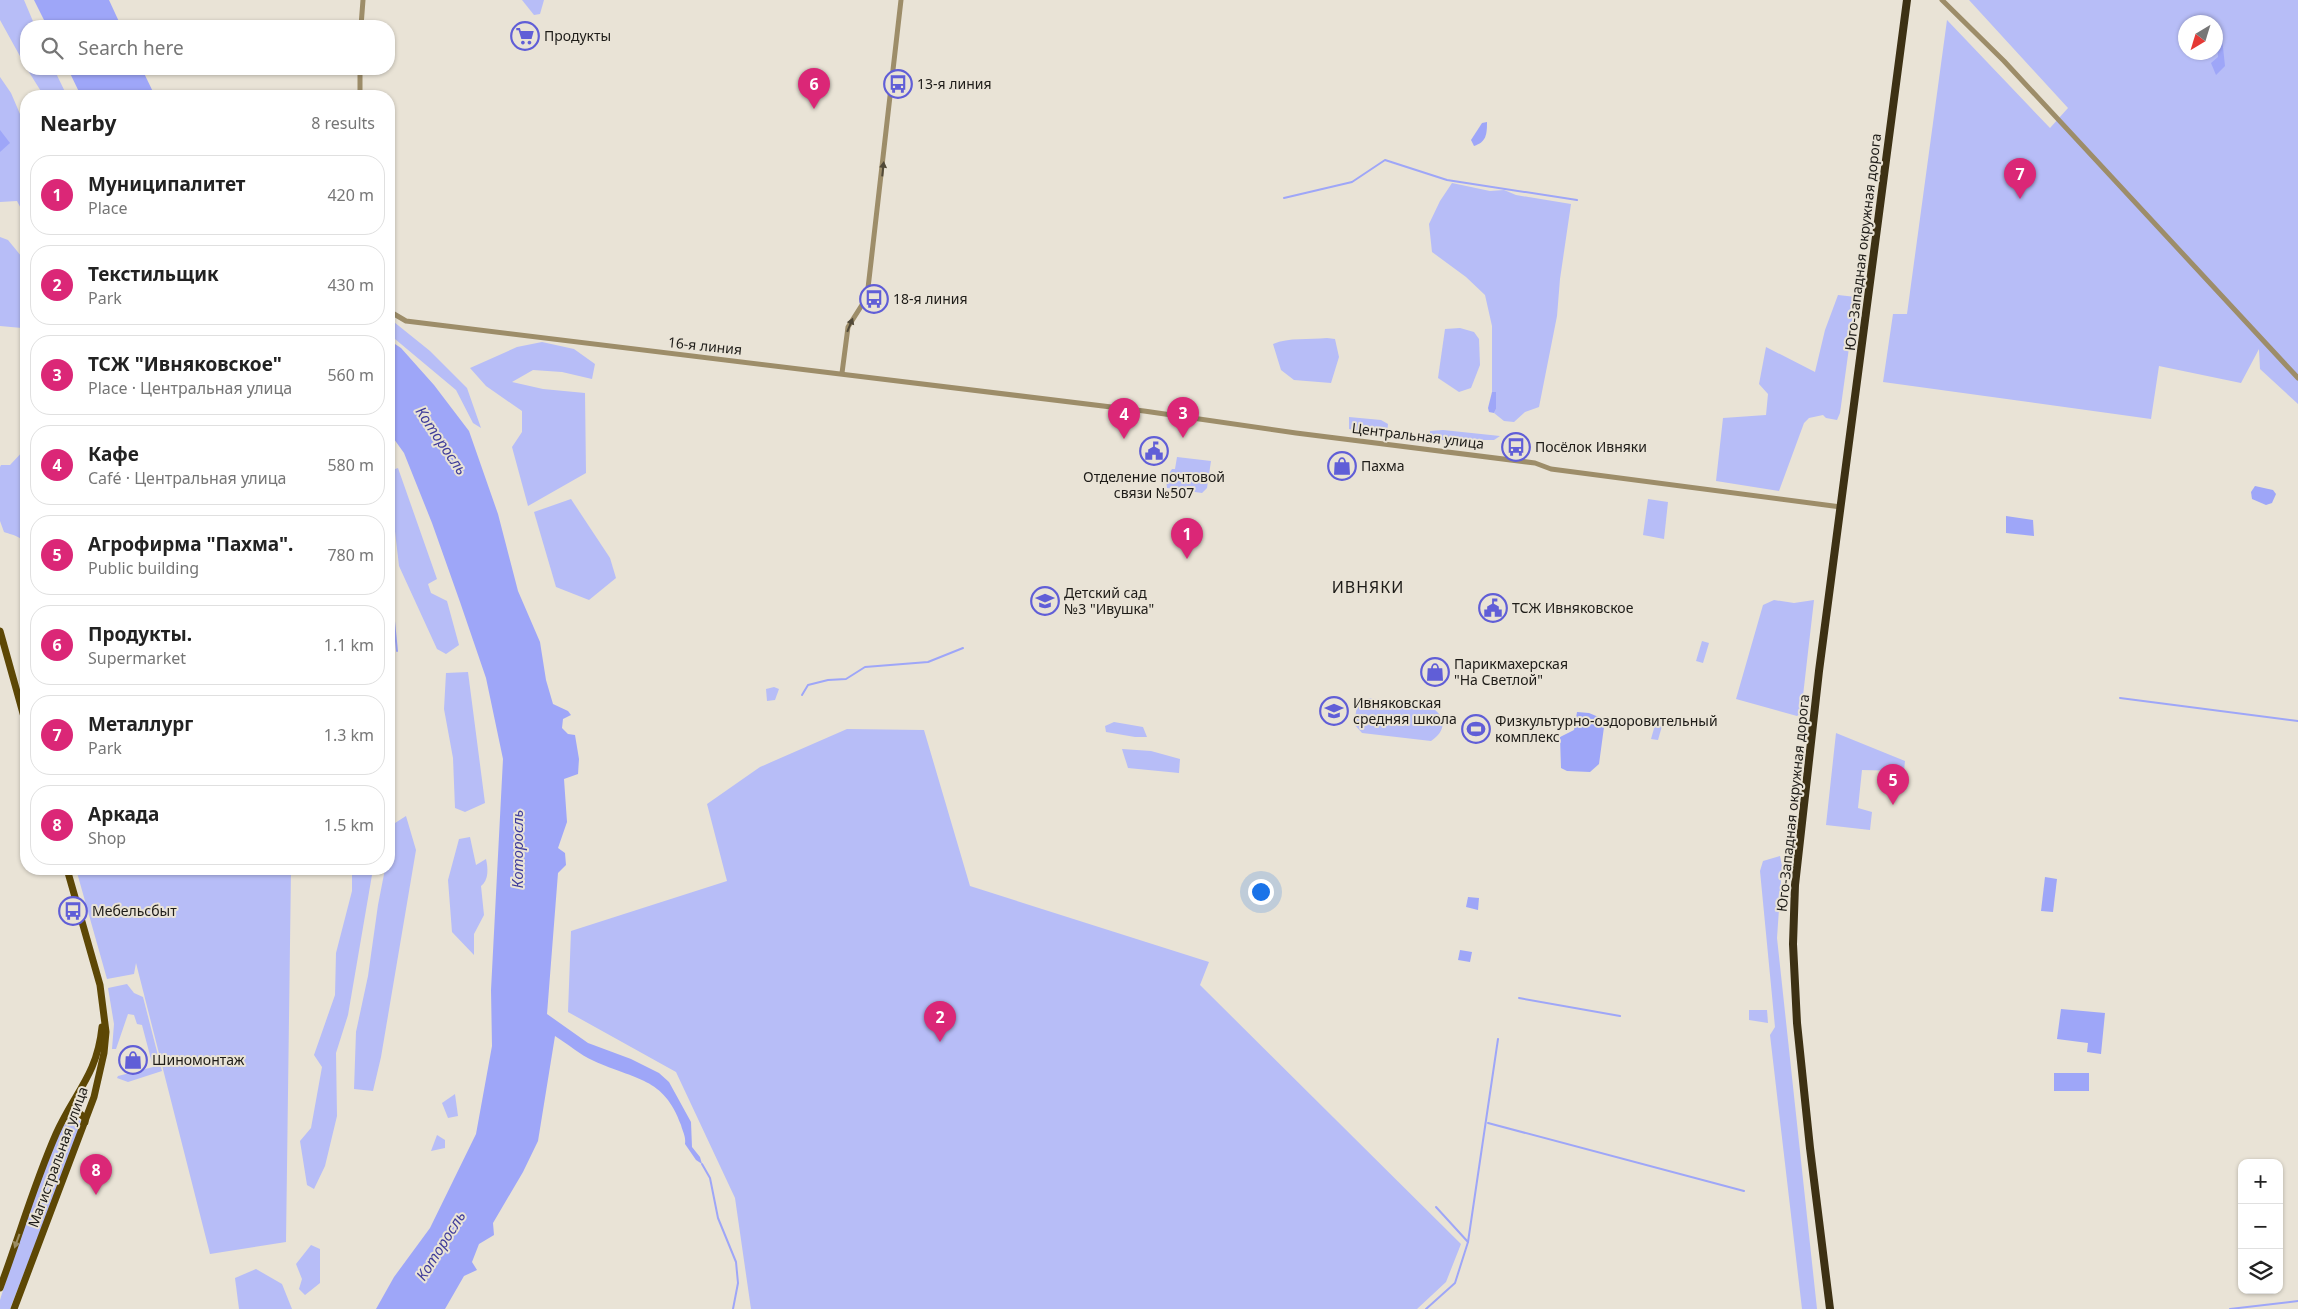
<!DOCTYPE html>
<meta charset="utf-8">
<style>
body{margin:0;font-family:"Noto Sans",sans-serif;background:#f6f6f6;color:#222}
.controls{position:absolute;right:15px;bottom:15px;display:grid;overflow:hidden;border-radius:10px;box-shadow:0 1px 4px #0004}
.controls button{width:45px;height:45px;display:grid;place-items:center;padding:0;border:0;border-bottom:1px solid #e0e0e0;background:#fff;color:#222;font:25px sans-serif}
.compass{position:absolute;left:2178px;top:15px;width:45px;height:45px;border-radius:50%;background:#fff;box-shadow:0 1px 4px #0004;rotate:218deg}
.you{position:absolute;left:1260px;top:891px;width:18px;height:18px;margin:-12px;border:4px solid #fff;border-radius:50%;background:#1a73e8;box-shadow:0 0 0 8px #1a73e833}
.badge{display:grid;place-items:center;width:32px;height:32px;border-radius:50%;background:#db2777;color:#fff;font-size:16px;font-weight:700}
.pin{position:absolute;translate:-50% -41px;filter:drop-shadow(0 1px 2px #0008)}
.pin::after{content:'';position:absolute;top:26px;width:18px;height:15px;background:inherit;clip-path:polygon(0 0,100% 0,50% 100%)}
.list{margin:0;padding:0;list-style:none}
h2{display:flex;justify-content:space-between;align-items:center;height:65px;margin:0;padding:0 20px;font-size:21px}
h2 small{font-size:16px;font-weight:400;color:#767676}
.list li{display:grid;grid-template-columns:32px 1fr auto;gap:15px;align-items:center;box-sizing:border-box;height:80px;margin:0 10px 10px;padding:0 10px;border:1px solid #e0e0e0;border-radius:20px}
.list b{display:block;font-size:19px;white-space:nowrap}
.list p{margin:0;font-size:16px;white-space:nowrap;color:#767676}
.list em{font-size:16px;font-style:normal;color:#767676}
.icon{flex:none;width:28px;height:28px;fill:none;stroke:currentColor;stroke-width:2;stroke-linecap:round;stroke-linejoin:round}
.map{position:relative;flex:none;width:2298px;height:1309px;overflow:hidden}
.search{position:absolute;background:#fff;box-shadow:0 1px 4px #0004;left:20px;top:20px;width:375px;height:55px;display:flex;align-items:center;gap:12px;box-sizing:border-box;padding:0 18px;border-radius:20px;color:#767676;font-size:19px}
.panel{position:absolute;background:#fff;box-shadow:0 1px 4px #0004;left:20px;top:90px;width:375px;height:785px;border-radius:20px}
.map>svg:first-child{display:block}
.green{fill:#b7bdf7;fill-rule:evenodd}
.water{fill:#9ea6f8}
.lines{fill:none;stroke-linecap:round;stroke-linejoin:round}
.stream{stroke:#9ea6f8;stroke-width:2}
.minor{stroke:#9d8d69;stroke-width:5}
.major{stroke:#5d4705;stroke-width:7}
.highway{stroke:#3d3114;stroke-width:8}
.oneway{fill:#514938}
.oneway2{fill:#9c8d63}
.labels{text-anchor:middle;stroke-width:4;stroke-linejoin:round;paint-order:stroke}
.poi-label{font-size:14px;fill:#1e1c18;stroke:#e9e3d6;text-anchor:start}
.street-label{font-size:14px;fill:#1e1c18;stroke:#e9e3d6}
.water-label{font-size:15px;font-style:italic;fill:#3f3c9a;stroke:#e9e3d6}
.quarter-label{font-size:16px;letter-spacing:1px;fill:#1e1c18;stroke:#e9e3d6}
</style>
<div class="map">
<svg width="2298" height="1309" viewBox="0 0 2298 1309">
<rect width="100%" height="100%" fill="#e9e3d6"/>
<g class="green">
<path d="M 0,0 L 24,0 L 35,26 L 26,26 L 26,67 L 0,20 Z"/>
<path d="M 522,0 L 544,0 L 540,14 L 534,15 Z"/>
<path d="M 1969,0 L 2298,0 L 2298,404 L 2260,369 L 2259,349 L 2241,383 L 2159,366 L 2151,419 L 1883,382 L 1893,314 L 1907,314 L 1947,20 L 2050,128 L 2068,108 ZM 2186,22 L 2216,22 L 2216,52 L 2186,52 Z"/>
<path d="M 27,69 L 54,69 L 67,96 L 44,96 Z"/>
<path d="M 0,77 L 11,93 L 26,128 L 26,218 L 17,201 L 0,202 Z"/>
<path d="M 1452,183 L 1490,191 L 1504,190 L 1516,195 L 1571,204 L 1560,279 L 1557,316 L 1539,407 L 1525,412 L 1514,422 L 1504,421 L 1494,413 L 1496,409 L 1496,392 L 1492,392 L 1492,326 L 1485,295 L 1466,277 L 1432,252 L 1429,224 L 1440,201 Z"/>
<path d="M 0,237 L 8,240 L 26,262 L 26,326 L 22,328 L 0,326 Z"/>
<path d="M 1838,295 L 1856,297 L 1840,413 L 1837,420 L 1826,418 L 1823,415 L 1809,418 L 1804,423 L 1779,491 L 1716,481 L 1723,418 L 1766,415 L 1768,394 L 1759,384 L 1766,347 L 1815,372 L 1825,330 Z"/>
<path d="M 389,318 L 430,351 L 467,388 L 481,428 L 473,423 L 456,390 L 389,334 Z"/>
<path d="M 1460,328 L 1474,332 L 1479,339 L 1480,365 L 1471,388 L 1459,392 L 1438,378 L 1445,329 Z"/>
<path d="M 1327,338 L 1335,339 L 1339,357 L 1331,383 L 1294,380 L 1281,370 L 1273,344 C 1289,337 1309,340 1327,338 Z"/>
<path d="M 542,342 L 574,349 L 595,364 L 592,379 L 562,372 L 533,370 L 512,382 L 543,389 L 585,393 L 586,473 L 528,506 L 512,447 L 522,432 L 522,411 L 486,386 L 470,368 L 517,347 Z"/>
<path d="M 1349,417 L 1381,420 L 1388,424 L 1387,434 L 1381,436 L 1349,429 Z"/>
<path d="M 1443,430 L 1500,436 L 1494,440 L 1443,440 L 1430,436 L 1430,431 Z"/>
<path d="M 26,448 L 26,549 C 24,536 15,536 4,532 L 0,521 L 0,467 L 1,465 L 10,465 Z"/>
<path d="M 1177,457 L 1211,461 L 1207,488 L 1202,493 L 1167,488 L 1166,478 L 1172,469 L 1175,469 Z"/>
<path d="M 398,468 L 437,579 L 428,584 L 431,593 L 447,601 L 459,645 L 446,654 L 437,649 L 399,566 L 389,479 L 389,471 Z"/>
<path d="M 571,499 L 610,558 L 616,578 L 589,600 L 556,587 L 534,512 Z"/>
<path d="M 1648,499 L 1668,502 L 1664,539 L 1643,535 Z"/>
<path d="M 1774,600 L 1794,603 L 1814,600 L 1801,713 L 1797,716 L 1736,699 L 1763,605 Z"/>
<path d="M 1702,641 L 1709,643 L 1703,663 L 1696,661 Z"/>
<path d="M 468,672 L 485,803 L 465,812 L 455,808 L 453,758 L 444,709 L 446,673 Z"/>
<path d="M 774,687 L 779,689 L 775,700 L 767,701 L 766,689 Z"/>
<path d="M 1369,698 L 1431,707 C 1447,717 1446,731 1431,741 L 1362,733 L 1354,724 L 1357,706 Z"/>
<path d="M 1114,722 L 1143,727 L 1147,737 L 1135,737 L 1106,732 L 1105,726 Z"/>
<path d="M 1655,725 L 1662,726 L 1658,740 L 1651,739 Z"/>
<path d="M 847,729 L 924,730 L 970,886 L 1209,962 L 1200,985 L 1461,1244 L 1446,1282 L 1417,1309 L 751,1309 L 735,1198 L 676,1072 L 568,1012 L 571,931 L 727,881 L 707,804 L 760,767 Z"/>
<path d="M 1836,733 L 1905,761 L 1904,771 L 1862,770 L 1858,808 L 1872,812 L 1870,830 L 1826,825 Z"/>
<path d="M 1122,749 L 1151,751 L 1180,759 L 1179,773 L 1128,768 Z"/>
<path d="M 406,816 L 416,850 L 381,1057 L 373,1091 L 354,1089 L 356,1032 L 368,976 L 378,905 L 385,869 L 389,869 L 389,853 L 395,823 Z"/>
<path d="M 470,837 L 476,865 L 486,859 C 488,868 489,880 481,886 L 484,915 L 474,934 L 474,955 L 452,932 L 448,880 L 459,839 Z"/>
<path d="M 1780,856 L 1782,866 L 1777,938 L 1817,1309 L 1802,1309 L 1770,1035 L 1775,1027 L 1760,871 L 1763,861 Z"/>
<path d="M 76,869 L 291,869 L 286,1242 L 210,1254 L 136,963 L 134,974 L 107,979 Z"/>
<path d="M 352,869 L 373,869 L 348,1015 L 336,1053 L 337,1116 L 325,1166 L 314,1189 L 307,1185 L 300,1141 L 311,1128 L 322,1067 L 314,1055 L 335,995 L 336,953 L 352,891 Z"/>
<path d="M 127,984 L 134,993 L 143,997 L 162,1071 L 128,1082 L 117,1078 L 118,1076 L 153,1067 L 142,1025 L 137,1024 L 134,1015 L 128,1014 L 116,1049 L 112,1049 L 114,1024 L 108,988 Z"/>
<path d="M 1749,1010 L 1767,1010 L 1768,1023 L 1749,1020 Z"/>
<path d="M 455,1094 L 458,1116 L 448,1118 L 442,1103 Z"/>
<path d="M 71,1117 L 81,1121 L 76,1139 L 10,1309 L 0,1309 L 0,1300 C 11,1266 49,1135 71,1117 Z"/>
<path d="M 437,1135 L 445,1140 L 445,1148 L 431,1151 Z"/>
<path d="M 311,1245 L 320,1249 L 320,1283 L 305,1295 L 299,1289 L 302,1279 L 296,1264 Z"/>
<path d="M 256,1269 L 282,1284 L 292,1309 L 239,1309 L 235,1278 Z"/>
</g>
<g class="water">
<path d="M 34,0 L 109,0 L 121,26 L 47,26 Z"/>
<path d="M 2222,38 L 2225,66 L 2216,75 L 2211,63 L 2218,57 L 2217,44 Z"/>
<path d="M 68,69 L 142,69 L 155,96 L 81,96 Z"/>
<path d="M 1487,122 C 1487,135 1486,142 1474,146 L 1471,140 L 1482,123 Z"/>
<path d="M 0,130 L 10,143 L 0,152 Z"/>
<path d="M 389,340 L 401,348 L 434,385 L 469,431 L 498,514 L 518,591 L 540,642 L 546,680 L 553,704 L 568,711 L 571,715 L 563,719 L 562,728 L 568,734 L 575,735 L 579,759 L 578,774 L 564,779 L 567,822 L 558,848 L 565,853 L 566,865 L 558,873 L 547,1014 L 588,1043 L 631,1059 L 659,1073 L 669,1082 L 691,1122 L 692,1147 L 700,1157 L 702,1164 L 696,1160 L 685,1144 C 686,1136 683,1133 681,1125 C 664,1077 635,1080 594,1061 C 580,1055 568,1044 555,1036 L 538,1141 L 523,1172 L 493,1223 L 494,1235 L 479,1244 L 472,1262 L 477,1270 L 464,1276 L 445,1309 L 376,1309 L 394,1277 L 430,1228 L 476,1134 L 492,1046 L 491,990 L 503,759 L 486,678 L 460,602 L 432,523 L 404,453 L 389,432 Z"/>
<path d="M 1492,392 L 1496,392 L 1496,409 L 1494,413 L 1489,412 L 1488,408 Z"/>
<path d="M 2255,486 L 2273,490 L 2276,494 L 2272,503 L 2266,505 L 2252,499 L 2251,492 Z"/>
<path d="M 2006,516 L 2033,520 L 2034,536 L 2006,533 Z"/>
<path d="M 1577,712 L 1589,713 L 1601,718 L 1604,727 L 1599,764 L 1590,772 L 1567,771 L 1561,768 L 1560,737 L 1574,730 Z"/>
<path d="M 2045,877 L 2057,879 L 2053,912 L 2041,911 Z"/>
<path d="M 1468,897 L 1479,898 L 1478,910 L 1466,907 Z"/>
<path d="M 1460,950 L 1472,952 L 1470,962 L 1458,960 Z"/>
<path d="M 2061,1009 L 2105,1013 L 2101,1054 L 2087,1052 L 2088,1043 L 2057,1039 Z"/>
<rect x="2054" y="1073" width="35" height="18"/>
</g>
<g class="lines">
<g class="stream">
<path d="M 1284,198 L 1352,182 L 1385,160 L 1447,180 L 1577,200"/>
<path d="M 389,563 L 390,577"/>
<path d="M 390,581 L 397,651"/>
<path d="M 802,695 L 808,685 L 828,680 L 846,679 L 865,667 L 928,662 L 963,648"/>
<path d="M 2120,698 L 2298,721"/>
<path d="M 1519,998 L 1620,1016"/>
<path d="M 1488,1123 L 1744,1191"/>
<path d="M 702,1164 L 710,1178 L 718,1218 L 736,1262 L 738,1283 L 733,1309"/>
<path d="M 1436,1207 L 1468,1242"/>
<path d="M 1426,1309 L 1455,1283 L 1468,1242 L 1498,1039"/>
<path d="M 2230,1309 L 2298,1301"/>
</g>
<g class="minor">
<path d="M 1942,0 L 2004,61 L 2298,378"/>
<path d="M 361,26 L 363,0"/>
<path d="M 360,96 L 360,69"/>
<path d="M 389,311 L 406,321 L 1144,411 L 1296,433 L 1535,463 L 1551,469 L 1841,507"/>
<path d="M 842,373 L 848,327 L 867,297 L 901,0"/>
</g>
<g class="major">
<path d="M 0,631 L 26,724"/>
<path d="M 66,1116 L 71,1112 L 79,1113 L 85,1118 L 85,1122"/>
<path d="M 0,1288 C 19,1237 34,1184 56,1134 C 74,1093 97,1076 102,1027"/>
<path d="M 14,1309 L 94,1097 L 104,1053 L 106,1032 L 100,985 L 67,869"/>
</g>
<path class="highway" d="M 1830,1309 L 1810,1148 L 1797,1023 L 1793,944 L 1795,885 L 1819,671 L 1907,0"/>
</g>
<defs><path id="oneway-solid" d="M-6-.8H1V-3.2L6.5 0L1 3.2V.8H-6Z" transform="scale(1.25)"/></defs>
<g class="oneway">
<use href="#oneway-solid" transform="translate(883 169) rotate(-84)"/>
<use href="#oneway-solid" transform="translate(850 325) rotate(-68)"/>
</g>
<use class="oneway2" href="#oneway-solid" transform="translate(17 1241) rotate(110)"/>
<defs>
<symbol id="supermarket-ring" viewBox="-11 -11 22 22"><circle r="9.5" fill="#e9e3d6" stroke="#605ed7" stroke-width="1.5"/><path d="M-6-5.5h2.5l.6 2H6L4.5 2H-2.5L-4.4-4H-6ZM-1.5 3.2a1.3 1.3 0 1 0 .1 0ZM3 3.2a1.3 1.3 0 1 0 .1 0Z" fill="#605ed7"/></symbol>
<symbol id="bus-ring" viewBox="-11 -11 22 22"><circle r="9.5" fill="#e9e3d6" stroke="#605ed7" stroke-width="1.5"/><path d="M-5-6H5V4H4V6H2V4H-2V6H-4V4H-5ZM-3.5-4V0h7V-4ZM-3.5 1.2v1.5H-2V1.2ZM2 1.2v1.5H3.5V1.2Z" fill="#605ed7"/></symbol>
<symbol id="civic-ring" viewBox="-11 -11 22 22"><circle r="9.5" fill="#e9e3d6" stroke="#605ed7" stroke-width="1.5"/><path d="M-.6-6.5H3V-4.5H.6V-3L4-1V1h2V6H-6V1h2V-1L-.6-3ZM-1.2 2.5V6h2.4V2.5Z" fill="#605ed7"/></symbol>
<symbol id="shop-ring" viewBox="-11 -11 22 22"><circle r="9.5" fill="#e9e3d6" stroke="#605ed7" stroke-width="1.5"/><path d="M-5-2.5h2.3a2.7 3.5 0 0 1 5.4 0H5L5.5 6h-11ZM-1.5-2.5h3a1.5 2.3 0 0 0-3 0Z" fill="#605ed7"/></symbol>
<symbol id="school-ring" viewBox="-11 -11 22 22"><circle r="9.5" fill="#e9e3d6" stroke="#605ed7" stroke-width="1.5"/><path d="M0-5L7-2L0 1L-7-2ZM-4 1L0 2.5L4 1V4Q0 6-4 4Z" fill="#605ed7"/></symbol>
<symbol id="stadium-ring" viewBox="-11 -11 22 22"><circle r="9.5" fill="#e9e3d6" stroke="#605ed7" stroke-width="1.5"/><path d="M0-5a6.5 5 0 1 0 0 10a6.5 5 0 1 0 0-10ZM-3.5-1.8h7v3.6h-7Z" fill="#605ed7"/></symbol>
</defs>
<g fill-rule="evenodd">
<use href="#supermarket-ring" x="509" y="20" width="32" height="32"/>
<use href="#bus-ring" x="882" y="68" width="32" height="32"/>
<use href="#bus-ring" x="858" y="283" width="32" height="32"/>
<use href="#bus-ring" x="1500" y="431" width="32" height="32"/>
<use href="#civic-ring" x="1138" y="435" width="32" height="32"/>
<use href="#shop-ring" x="1326" y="450" width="32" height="32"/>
<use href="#school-ring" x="1029" y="585" width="32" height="32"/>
<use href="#civic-ring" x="1477" y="592" width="32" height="32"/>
<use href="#shop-ring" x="1419" y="656" width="32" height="32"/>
<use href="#school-ring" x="1318" y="695" width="32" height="32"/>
<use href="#stadium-ring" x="1460" y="713" width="32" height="32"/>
<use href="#bus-ring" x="57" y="895" width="32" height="32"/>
<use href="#shop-ring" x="117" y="1044" width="32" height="32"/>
</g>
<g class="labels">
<g class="poi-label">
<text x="544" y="41">Продукты</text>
<text x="917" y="89">13-я линия</text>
<text x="893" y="304">18-я линия</text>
<text x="1535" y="452">Посёлок Ивняки</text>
<text x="1361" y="471">Пахма</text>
<text x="1154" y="482" text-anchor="middle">Отделение почтовой<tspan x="1154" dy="16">связи №507</tspan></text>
<text x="1064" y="598">Детский сад<tspan x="1064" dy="16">№3 "Ивушка"</tspan></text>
<text x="1512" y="613">ТСЖ Ивняковское</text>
<text x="1454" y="669">Парикмахерская<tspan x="1454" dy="16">"На Светлой"</tspan></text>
<text x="1353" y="708">Ивняковская<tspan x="1353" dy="16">средняя школа</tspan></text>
<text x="1495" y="726">Физкультурно-оздоровительный<tspan x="1495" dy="16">комплекс</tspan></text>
<text x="92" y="916">Мебельсбыт</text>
<text x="152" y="1065">Шиномонтаж</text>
</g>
<g class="street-label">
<text transform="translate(1863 242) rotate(-83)" y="5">Юго-Западная окружная дорога</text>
<text transform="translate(705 346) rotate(6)" y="5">16-я линия</text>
<text transform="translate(1418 436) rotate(7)" y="5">Центральная улица</text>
<text transform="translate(1793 803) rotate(-84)" y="5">Юго-Западная окружная дорога</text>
<text transform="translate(58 1157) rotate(-70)" y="5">Магистральная улица</text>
</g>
<g class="water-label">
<text transform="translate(441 441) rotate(56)" y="5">Которосль</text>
<text transform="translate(518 849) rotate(-90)" y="5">Которосль</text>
<text transform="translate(441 1246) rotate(-58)" y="5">Которосль</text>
</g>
<g class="quarter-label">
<text x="1368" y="593">ИВНЯКИ</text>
</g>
</g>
</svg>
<div class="controls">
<button>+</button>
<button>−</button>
<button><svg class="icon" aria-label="layers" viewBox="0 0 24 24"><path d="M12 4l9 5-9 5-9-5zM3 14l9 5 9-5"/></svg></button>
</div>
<svg class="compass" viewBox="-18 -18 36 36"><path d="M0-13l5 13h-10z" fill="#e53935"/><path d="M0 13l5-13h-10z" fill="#767676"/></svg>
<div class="you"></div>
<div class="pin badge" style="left:1187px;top:559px">1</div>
<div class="pin badge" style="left:940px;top:1042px">2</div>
<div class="pin badge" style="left:1183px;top:438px">3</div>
<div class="pin badge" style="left:1124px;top:439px">4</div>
<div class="pin badge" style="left:1893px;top:805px">5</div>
<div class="pin badge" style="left:814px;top:109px">6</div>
<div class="pin badge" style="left:2020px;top:199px">7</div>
<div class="pin badge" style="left:96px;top:1195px">8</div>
<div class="search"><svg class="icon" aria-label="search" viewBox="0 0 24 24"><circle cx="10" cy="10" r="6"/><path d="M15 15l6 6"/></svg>Search here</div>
<section class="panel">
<h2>Nearby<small>8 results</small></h2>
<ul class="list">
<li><span class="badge">1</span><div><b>Муниципалитет</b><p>Place</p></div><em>420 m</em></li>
<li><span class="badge">2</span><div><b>Текстильщик</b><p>Park</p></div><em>430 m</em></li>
<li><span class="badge">3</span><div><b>ТСЖ &quot;Ивняковское&quot;</b><p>Place · Центральная улица</p></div><em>560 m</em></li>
<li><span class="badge">4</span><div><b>Кафе</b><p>Café · Центральная улица</p></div><em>580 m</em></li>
<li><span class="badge">5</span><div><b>Агрофирма &quot;Пахма&quot;.</b><p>Public building</p></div><em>780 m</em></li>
<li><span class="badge">6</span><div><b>Продукты.</b><p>Supermarket</p></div><em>1.1 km</em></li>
<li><span class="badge">7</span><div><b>Металлург</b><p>Park</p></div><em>1.3 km</em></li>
<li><span class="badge">8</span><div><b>Аркада</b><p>Shop</p></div><em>1.5 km</em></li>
</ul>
</section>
</div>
